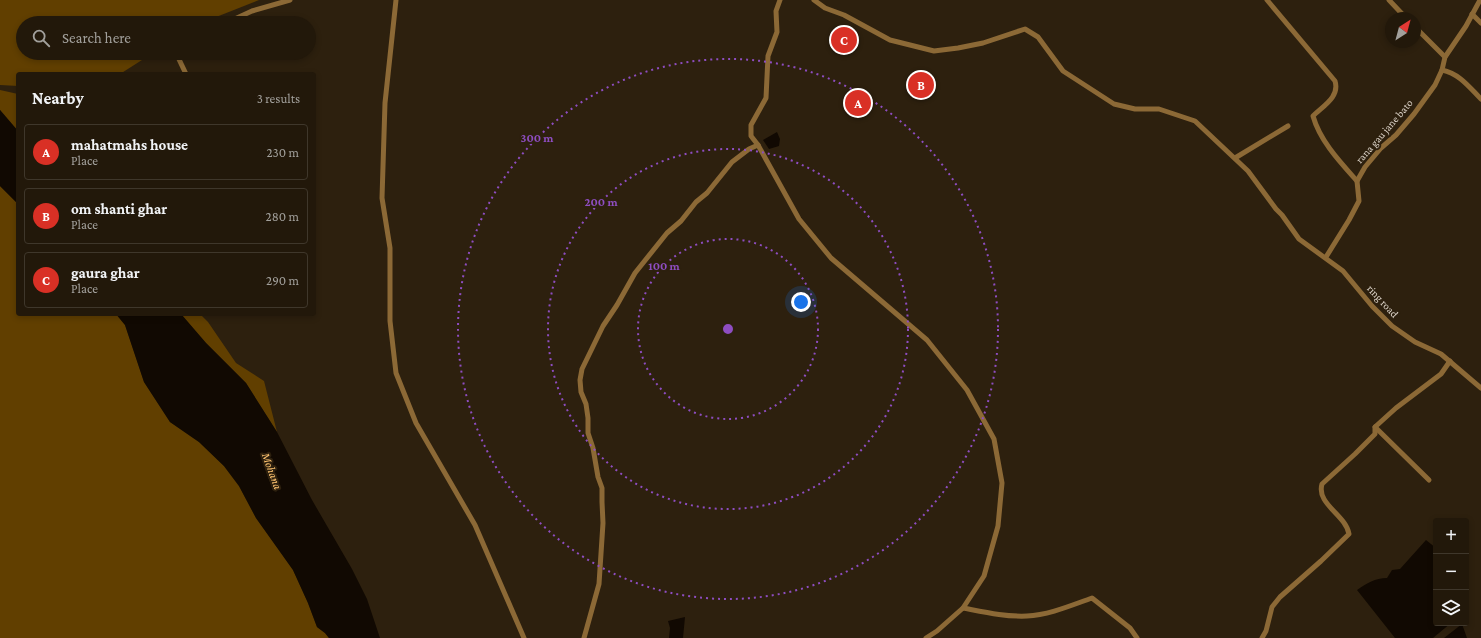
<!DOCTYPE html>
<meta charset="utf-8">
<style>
body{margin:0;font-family:"Crimson Pro",serif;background:#2e2518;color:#f1f3f6}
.controls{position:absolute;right:12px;bottom:12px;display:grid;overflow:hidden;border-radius:4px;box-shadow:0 2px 6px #0003}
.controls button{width:36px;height:36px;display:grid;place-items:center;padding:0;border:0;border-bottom:1px solid #3f372b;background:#22180a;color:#f1f3f6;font:20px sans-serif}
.compass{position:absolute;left:1385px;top:12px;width:36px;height:36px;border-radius:50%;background:#22180a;box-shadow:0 2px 6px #0003;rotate:36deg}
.you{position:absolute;left:801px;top:302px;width:14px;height:14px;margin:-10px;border:3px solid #fff;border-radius:50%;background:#1a73e8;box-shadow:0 0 0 6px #1a73e833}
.badge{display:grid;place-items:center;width:26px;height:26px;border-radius:50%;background:#d93025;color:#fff;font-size:13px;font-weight:700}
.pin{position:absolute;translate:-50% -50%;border:2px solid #fff;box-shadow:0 1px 4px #0006}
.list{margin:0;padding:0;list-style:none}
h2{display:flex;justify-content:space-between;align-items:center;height:52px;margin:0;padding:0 16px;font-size:17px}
h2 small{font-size:13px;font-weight:400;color:#a2a09c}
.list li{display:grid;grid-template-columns:26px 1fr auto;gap:12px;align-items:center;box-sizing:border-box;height:56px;margin:0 8px 8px;padding:0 8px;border:1px solid #3f372b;border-radius:4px}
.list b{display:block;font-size:15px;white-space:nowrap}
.list p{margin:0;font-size:13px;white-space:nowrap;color:#a2a09c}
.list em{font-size:13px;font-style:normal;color:#a2a09c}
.icon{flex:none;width:22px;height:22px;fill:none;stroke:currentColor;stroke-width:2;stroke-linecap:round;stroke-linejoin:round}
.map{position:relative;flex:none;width:1481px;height:638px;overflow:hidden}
.search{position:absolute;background:#22180a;box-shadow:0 2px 6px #0003;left:16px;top:16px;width:300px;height:44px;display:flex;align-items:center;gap:10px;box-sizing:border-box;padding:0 14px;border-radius:22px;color:#a2a09c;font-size:15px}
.panel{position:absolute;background:#22180a;box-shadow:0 2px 6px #0003;left:16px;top:72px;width:300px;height:244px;border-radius:4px}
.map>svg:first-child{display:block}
.green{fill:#613f00}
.water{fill:#110902}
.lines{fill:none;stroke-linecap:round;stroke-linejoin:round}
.minor{stroke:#8c6936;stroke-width:5}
.ring{fill:none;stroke:#8e4dc1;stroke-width:2;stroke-dasharray:2 4}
.labels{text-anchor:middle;stroke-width:4;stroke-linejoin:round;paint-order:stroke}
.street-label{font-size:11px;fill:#dbd2c7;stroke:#2d200e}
.water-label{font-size:12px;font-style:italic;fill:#fec370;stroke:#2d200e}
.centre{fill:#8e4dc1;stroke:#2d200e;stroke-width:2}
.ring-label{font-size:12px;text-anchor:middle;font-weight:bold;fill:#8e4dc1;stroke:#2d200e;stroke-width:4;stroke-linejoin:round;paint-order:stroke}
</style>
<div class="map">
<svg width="1481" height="638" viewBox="0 0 1481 638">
<rect width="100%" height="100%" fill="#2d200e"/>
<g class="green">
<path d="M 0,0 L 259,0 L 201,23 L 23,23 L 23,53 L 153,53 L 120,74 L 18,74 L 18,86 L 0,85 Z"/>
<path d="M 0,90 L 18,94 L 18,131 L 0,110 Z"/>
<path d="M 0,186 L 18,204 L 18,314 L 116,314 L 125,325 L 144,382 L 170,422 L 199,442 L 224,466 L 239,486 L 256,518 L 293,570 L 308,603 L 317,627 L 325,633 L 329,638 L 0,638 Z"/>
<path d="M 181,314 L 200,314 L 208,322 L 236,363 L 264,381 L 277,432 L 246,383 L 206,343 Z"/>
</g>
<g class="water">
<path d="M 0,110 L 18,131 L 18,204 L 0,186 Z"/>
<path d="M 777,132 L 780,139 L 779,146 L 769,149 L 763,140 Z"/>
<path d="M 116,314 L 181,314 L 206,343 L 246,383 L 277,432 L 312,500 L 352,569 L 367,599 L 380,638 L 329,638 L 325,633 L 317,627 L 308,603 L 293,570 L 256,518 L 239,486 L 224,466 L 199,442 L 170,422 L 144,382 L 125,325 Z"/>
<path d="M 1426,540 L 1436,548 L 1436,623 L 1451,623 L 1433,638 L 1395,638 L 1357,590 C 1367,583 1375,578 1387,578 L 1392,570 L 1400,569 Z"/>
<path d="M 685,617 L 683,638 L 669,638 L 670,628 L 668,621 Z"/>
<path d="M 1462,624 L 1467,638 L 1444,638 Z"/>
</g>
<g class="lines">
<g class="minor">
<path d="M 396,0 L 385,103 L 382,198 L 390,248 L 390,321 L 396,373 L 416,423 L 475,525 L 524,638"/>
<path d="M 814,0 L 825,8 L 844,15 L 890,40 L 934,51 L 958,48 L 983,43 L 1025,29 L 1038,37 L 1063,71 L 1114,104 L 1135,109 L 1159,109 L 1195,121 L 1248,171 L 1276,209 L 1282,215 L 1299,239 L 1343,271 L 1372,306 L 1392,326 L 1415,342 L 1441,354 L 1481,388"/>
<path d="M 1267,0 L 1335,81 C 1340,97 1323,106 1313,116 C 1320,141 1340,162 1357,181"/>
<path d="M 1389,0 L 1406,18"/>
<path d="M 1472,14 L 1481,23"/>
<path d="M 226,23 L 252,11 L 290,0"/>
<path d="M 1415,27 L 1445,57"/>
<path d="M 176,53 L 186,74"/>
<path d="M 1442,70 C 1460,74 1469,87 1481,99"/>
<path d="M 758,145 L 751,136 L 751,125 L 766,98 L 768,56 L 777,32 L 776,11 L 780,0"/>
<path d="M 1235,158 L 1288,126"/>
<path d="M 1326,257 L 1349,220 L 1359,201 L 1357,181 L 1365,167 L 1381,148 L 1396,135 L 1414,114 L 1435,85 L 1442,70 L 1445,57 L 1466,26 L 1480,0"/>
<path d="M 1375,427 L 1429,480"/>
<path d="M 584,638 L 599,584 L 603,523 L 602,502 L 602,488 L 598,477 L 593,448 L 588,433 L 588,418 L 586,404 L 581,392 L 580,380 L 582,369 L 603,326 L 617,305 L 635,273 L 667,233 L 681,221 L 696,202 L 707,193 L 732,162 L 749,149 L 758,145 L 799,219 L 831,258 L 927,340 L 967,390 L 994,439 L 1002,483 L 998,526 L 984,576 L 963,608"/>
<path d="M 926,638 L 937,631 L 963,608 C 984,612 1006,617 1027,616 C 1049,615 1072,605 1092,598 L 1130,628 L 1137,638"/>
<path d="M 1262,638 L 1266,631 L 1272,607 L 1280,597 L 1321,561 L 1349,534 C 1346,515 1316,504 1322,484 L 1355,454 L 1375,434 L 1375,427 L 1396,408 L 1441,374 L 1450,361"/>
</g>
</g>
<g class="ring">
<circle cx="728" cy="329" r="90"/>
<circle cx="728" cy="329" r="180"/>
<circle cx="728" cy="329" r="270"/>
</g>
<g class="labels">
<g class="street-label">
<text transform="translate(1384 131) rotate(-49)" y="4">rana gau jane bato</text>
<text transform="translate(1383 301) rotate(47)" y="4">ring road</text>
</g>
<g class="water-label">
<text transform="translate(272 471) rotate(70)" y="4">Mohana</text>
</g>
</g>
<circle cx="728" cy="329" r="6" class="centre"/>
<g class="ring-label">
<text x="537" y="142">300 m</text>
<text x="601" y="206">200 m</text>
<text x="664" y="270">100 m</text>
</g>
</svg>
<div class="controls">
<button>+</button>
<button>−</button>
<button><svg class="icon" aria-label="layers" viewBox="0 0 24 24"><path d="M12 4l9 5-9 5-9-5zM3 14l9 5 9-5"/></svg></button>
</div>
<svg class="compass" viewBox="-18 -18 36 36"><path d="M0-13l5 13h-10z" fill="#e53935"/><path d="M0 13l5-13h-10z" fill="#a2a09c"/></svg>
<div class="you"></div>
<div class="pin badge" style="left:858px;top:103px">A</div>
<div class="pin badge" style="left:921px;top:85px">B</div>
<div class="pin badge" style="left:844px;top:40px">C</div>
<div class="search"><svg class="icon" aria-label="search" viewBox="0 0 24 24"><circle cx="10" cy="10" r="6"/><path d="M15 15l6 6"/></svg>Search here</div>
<section class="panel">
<h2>Nearby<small>3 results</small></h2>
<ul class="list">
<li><span class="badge">A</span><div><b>mahatmahs house</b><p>Place</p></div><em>230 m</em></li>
<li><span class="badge">B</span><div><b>om shanti ghar</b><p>Place</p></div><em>280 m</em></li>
<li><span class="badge">C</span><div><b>gaura ghar</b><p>Place</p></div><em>290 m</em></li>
</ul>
</section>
</div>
